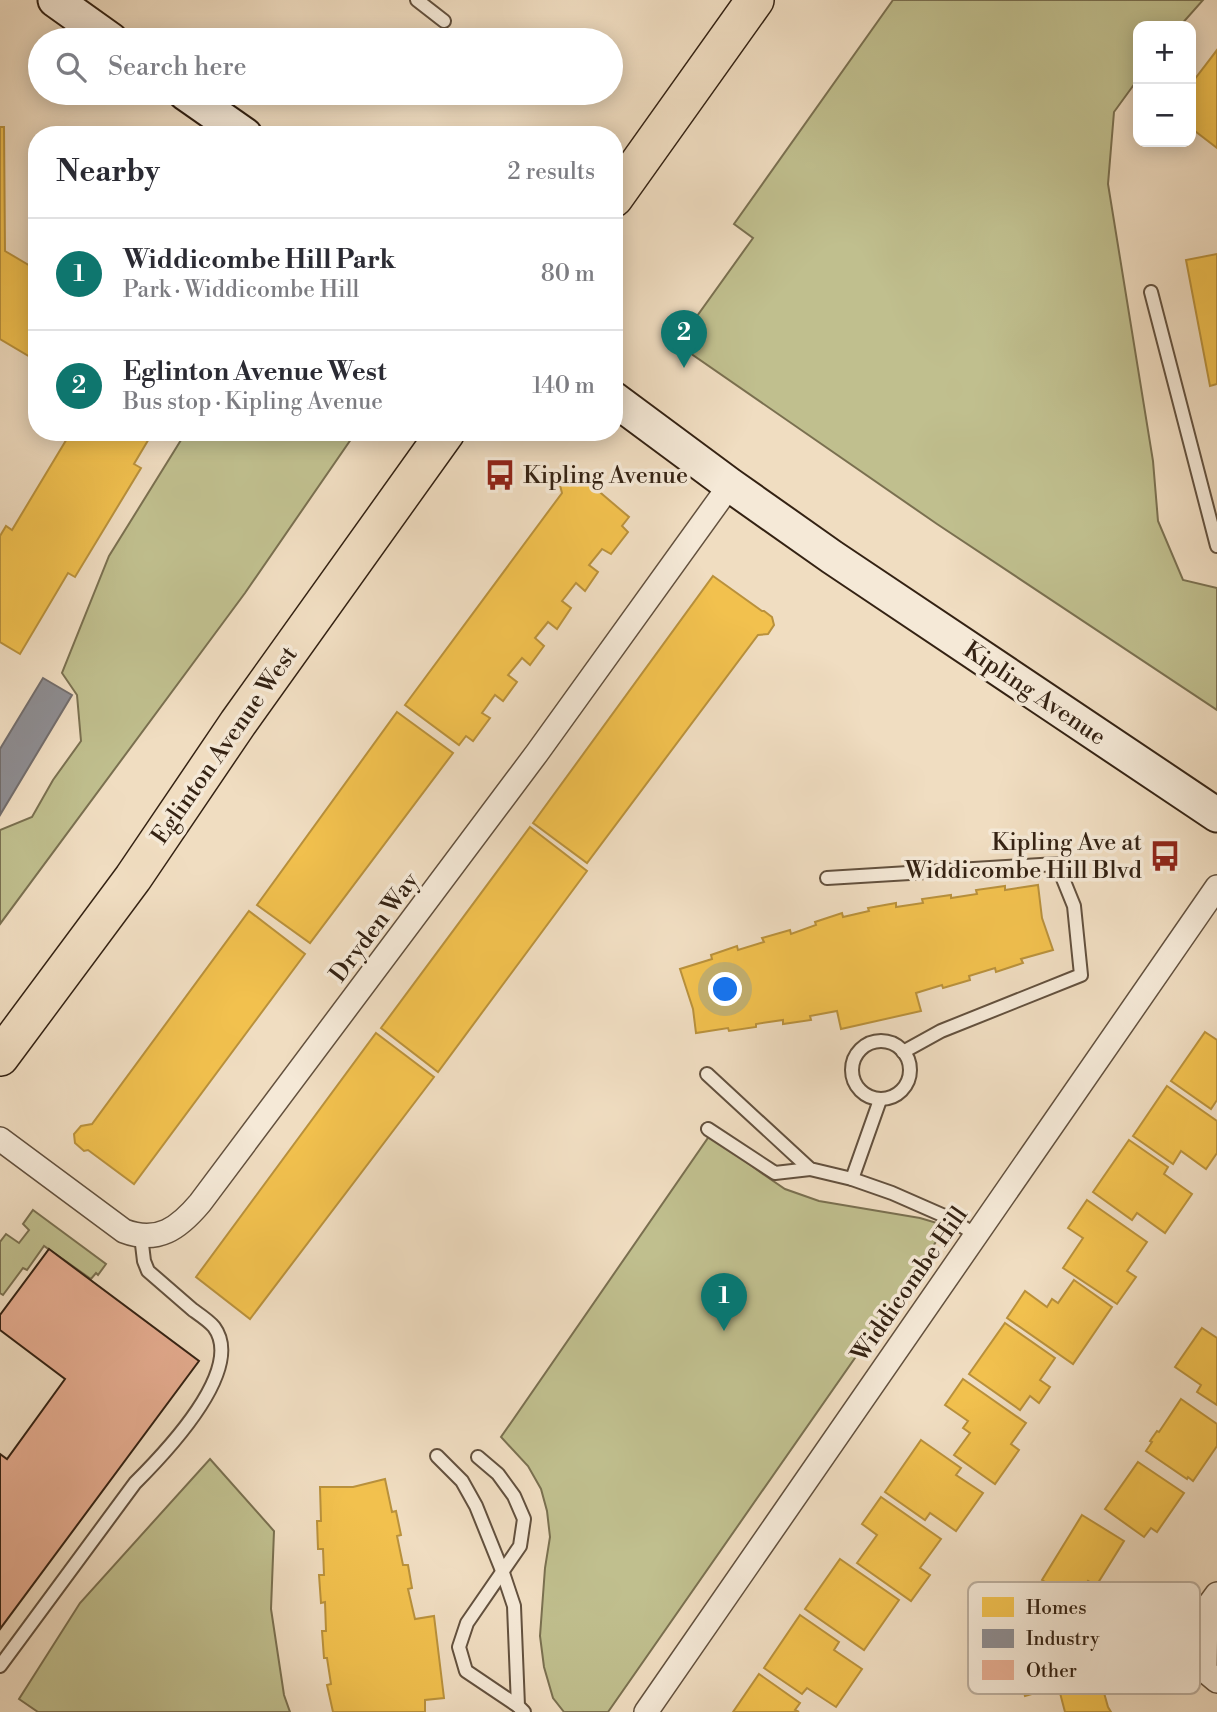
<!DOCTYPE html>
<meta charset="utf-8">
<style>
body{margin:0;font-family:"Libre Bodoni",serif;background:#f7f7f7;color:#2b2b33}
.controls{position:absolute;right:21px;top:21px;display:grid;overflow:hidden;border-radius:14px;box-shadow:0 4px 18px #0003}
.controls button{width:63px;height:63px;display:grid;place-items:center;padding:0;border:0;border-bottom:2px solid #e1e1e2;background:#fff;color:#2b2b33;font:35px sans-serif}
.you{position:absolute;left:726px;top:990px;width:24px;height:24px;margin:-18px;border:5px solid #fff;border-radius:50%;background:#1a73e8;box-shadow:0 0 0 10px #1a73e833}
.badge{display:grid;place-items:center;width:46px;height:46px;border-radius:50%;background:#0f766e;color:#fff;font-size:23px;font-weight:700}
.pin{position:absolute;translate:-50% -58px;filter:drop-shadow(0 2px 4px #0008)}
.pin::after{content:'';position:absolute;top:37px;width:24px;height:21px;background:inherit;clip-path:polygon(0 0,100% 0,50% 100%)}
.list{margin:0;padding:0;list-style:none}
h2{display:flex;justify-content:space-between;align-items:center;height:91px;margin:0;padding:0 28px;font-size:30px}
h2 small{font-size:23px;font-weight:400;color:#7c7c81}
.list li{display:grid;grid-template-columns:46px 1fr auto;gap:21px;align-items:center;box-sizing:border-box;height:112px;padding:0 28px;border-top:2px solid #e1e1e2}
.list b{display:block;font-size:26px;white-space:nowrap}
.list p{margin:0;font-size:23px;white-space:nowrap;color:#7c7c81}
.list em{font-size:23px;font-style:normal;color:#7c7c81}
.icon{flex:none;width:38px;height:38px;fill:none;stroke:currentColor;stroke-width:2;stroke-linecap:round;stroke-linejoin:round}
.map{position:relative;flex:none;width:1217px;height:1712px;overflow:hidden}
.search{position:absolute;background:#fff;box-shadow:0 4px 18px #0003;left:28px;top:28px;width:595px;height:77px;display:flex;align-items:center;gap:18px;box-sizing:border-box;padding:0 24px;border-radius:38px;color:#7c7c81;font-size:26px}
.panel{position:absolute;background:#fff;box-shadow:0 4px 18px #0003;left:28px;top:126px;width:595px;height:315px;border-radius:28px}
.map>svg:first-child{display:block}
.green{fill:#c0bf8e;stroke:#7a7050;stroke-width:2}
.homes{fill:#f2c14e;stroke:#b9913c;stroke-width:2}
.industry{fill:#8d8d92;stroke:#726d6c;stroke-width:2}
.building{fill:#e6ad91;stroke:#342213;stroke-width:2}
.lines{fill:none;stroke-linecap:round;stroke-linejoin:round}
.service-casing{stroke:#63513e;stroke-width:16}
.minor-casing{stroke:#63513e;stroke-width:26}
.secondary-casing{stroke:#342213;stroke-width:37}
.primary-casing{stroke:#342213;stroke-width:40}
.service{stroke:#f5e9d7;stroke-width:12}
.minor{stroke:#f5e9d7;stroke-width:23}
.secondary{stroke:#f5e9d7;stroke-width:33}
.primary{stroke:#f0ddc1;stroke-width:37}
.labels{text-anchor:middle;stroke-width:7;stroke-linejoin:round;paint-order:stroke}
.poi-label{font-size:24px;fill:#342213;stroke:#f5e9d7;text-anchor:start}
.street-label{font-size:24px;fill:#342213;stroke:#f5e9d7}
.key{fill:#f5e9d7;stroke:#bbad9c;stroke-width:2}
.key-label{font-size:19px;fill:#342213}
</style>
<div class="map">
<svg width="1217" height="1712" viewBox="0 0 1217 1712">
<rect width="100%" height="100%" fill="#f0ddc1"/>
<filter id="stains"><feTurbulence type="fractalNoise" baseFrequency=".00286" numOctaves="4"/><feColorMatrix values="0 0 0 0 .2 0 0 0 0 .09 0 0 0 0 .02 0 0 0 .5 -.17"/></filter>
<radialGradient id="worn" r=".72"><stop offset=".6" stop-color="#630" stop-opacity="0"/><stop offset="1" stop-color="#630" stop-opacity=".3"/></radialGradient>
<g class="green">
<path d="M 893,0 L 1203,0 L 1180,26 L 1138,26 L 1138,79 L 1114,112 L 1108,184 L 1153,461 L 1158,521 L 1183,580 L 1217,588 L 1217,710 L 937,524 L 677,344 L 753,238 L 734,224 Z"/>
<path d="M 186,432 L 356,432 L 245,593 L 0,924 L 0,830 L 32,817 L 53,780 L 81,741 L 77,695 L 62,673 L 109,556 Z"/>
<path d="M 710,1135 L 760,1172 L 785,1189 L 819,1201 L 920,1218 L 947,1226 L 608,1712 L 564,1712 L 553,1698 L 544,1667 L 540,1636 L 545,1568 L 550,1537 L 547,1511 L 541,1489 L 528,1466 L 501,1437 Z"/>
<path d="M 33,1210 L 106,1264 L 98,1275 L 96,1273 L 91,1279 L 44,1246 L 27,1270 L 23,1268 L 3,1295 L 0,1293 L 0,1242 L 6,1234 L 19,1243 L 29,1230 L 23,1224 Z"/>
<path d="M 210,1459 L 274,1531 L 271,1609 L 284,1695 L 290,1712 L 38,1712 L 19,1699 L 80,1603 Z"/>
</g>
<g class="homes">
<path d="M 1217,50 L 1217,148 L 1191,128 L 1191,84 Z"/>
<path d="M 0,127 L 4,127 L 5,251 L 37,270 L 37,361 L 0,339 Z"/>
<path d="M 1217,254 L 1217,384 L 1210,386 L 1186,260 Z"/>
<path d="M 71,432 L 153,432 L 134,464 L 141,468 L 75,577 L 68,573 L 20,654 L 0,642 L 0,536 L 6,526 L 12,530 Z"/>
<path d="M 575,471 L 629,517 L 622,526 L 628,532 L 611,554 L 602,549 L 589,565 L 598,572 L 585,591 L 576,583 L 562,601 L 571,608 L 557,629 L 548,622 L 535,638 L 544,646 L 530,665 L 522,658 L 508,675 L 517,682 L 503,701 L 495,695 L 482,713 L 490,718 L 473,741 L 466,736 L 459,745 L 405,705 L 562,493 L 559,481 L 566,472 Z"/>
<path d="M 713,576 L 762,611 L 764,611 L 772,617 L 774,625 L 768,634 L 758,635 L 587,863 L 533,823 Z"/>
<path d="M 397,712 L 453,753 L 310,943 L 257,905 Z"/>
<path d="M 530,827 L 587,871 L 438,1072 L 381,1028 Z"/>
<path d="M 1038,885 L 1042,918 L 1053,950 L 1021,959 L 1023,963 L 996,972 L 995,968 L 969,976 L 970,980 L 943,988 L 942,985 L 916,993 L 921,1011 L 841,1029 L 837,1011 L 810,1016 L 811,1020 L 783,1024 L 783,1020 L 756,1024 L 756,1027 L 729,1031 L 728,1028 L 696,1033 L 693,1009 L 680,969 L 712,959 L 711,955 L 737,946 L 738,950 L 764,942 L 762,938 L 790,930 L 791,934 L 816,925 L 815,922 L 842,913 L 843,917 L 869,911 L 868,908 L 896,903 L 896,907 L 923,903 L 922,899 L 951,895 L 951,898 L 977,894 L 976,890 L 1005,886 L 1005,890 Z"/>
<path d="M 249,911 L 305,954 L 134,1184 L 88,1150 L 84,1151 L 75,1143 L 74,1134 L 81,1126 L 92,1124 Z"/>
<path d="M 1205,1032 L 1217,1040 L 1217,1100 L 1211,1109 L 1171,1081 Z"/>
<path d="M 376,1033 L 434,1077 L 250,1319 L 196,1277 Z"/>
<path d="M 1167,1086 L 1217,1121 L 1217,1153 L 1206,1169 L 1181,1151 L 1173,1164 L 1133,1136 Z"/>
<path d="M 1129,1140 L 1168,1167 L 1164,1174 L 1192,1194 L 1165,1233 L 1137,1213 L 1132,1220 L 1093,1192 Z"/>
<path d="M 1087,1200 L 1147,1242 L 1127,1271 L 1136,1277 L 1117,1304 L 1063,1268 L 1083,1238 L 1068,1228 Z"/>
<path d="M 1074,1280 L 1112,1307 L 1073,1364 L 1007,1318 L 1025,1291 L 1047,1307 L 1052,1299 L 1058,1303 Z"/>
<path d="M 1005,1323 L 1055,1358 L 1040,1380 L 1050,1387 L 1039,1403 L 1030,1396 L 1020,1410 L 969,1374 Z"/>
<path d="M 1202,1328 L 1217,1338 L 1217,1405 L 1197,1392 L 1201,1385 L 1175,1367 Z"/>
<path d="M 963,1379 L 1026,1423 L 1011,1444 L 1019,1450 L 995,1484 L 954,1455 L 970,1433 L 963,1428 L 968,1421 L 945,1405 Z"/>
<path d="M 1181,1399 L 1217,1424 L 1217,1446 L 1193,1481 L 1188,1477 L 1187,1479 L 1146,1451 L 1152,1442 L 1150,1441 L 1157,1431 L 1159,1432 Z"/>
<path d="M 921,1440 L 961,1468 L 956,1475 L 983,1493 L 956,1531 L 930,1513 L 925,1520 L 885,1492 Z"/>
<path d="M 1138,1462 L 1184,1493 L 1157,1532 L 1151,1528 L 1144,1537 L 1105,1509 Z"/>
<path d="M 385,1479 L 392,1512 L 396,1511 L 401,1535 L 397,1536 L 403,1565 L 408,1565 L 412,1588 L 408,1589 L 415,1619 L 434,1616 L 444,1698 L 425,1700 L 425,1712 L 333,1712 L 327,1685 L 331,1684 L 327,1658 L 324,1658 L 322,1631 L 326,1631 L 325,1602 L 321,1603 L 319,1575 L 324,1575 L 323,1549 L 318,1549 L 317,1521 L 321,1521 L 320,1487 L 353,1487 Z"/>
<path d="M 881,1497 L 941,1539 L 920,1568 L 930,1575 L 911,1601 L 857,1563 L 877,1535 L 862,1524 Z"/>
<path d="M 1082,1515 L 1124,1541 L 1096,1586 L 1088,1581 L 1076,1601 L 1042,1580 Z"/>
<path d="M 840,1559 L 899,1600 L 864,1650 L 805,1609 Z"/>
<path d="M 1065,1604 L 1077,1645 L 1099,1639 L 1108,1672 L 1025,1696 L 1015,1661 L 1009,1663 L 1003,1639 L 1008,1637 L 1004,1622 Z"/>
<path d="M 800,1615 L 839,1642 L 834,1650 L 862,1669 L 836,1707 L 807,1688 L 802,1694 L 764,1668 Z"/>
<path d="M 759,1674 L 800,1703 L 795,1710 L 799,1712 L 733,1712 Z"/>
<path d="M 1101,1682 L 1108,1707 L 1111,1712 L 1065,1712 L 1060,1693 Z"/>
</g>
<path class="industry" d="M 43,678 L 72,695 L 0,815 L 0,749 Z"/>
<path class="building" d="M 49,1249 L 199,1361 L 0,1629 L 0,1454 L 7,1459 L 65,1379 L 0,1330 L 0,1315 Z"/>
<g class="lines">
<defs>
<g id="service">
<path d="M 417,0 L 444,21"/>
<path d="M 1151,292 L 1217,546"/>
<path d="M 827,878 L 1057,864 L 1074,906 L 1081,975 L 941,1031 L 903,1052"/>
<circle cx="881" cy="1070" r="29"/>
<path d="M 707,1074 L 810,1169 L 852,1179 L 892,1193 L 949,1218 L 976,1235"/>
<path d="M 708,1129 L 775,1173 L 810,1169"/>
<path d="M 852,1179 L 880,1100"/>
<path d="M 437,1456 L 462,1481 L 476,1506 L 503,1573 L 514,1606 L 518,1706 L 524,1712"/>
<path d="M 478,1457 L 498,1474 L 514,1496 L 524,1519 L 520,1546 L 467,1623 L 459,1647 L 466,1671 L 518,1706"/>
<path d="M 0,1666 L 135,1483 C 164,1454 246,1370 214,1327 C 209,1321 200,1315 193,1310 C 178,1297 163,1284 148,1271 L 144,1261 L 141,1236"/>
</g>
<g id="minor">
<path d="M 0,1139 L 124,1231 C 158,1244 179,1228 200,1203 L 537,753 L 730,485"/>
<path d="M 1217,1594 L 1206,1609 L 1205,1671 L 1217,1681"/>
<path d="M 646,1712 L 1217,887"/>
</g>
<g id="secondary">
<path d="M 55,0 L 111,40"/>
<path d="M 185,93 L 245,135"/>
<path d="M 614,399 L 730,485 L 832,557 L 1217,815"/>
</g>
<g id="primary">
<path d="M 614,198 L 755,0"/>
<path d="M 0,1057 L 133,878 L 238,723 L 446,432"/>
</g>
</defs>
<use href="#service" class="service-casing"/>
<use href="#minor" class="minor-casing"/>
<use href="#secondary" class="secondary-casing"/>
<use href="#primary" class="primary-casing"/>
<use href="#service" class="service"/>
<use href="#minor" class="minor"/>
<use href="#secondary" class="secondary"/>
<use href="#primary" class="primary"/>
</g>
<defs>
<symbol id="bus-bare" viewBox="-9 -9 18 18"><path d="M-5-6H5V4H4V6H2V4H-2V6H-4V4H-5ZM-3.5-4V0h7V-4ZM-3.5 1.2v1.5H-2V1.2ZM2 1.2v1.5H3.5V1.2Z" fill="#8f2418" stroke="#f5e9d7" stroke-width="2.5" paint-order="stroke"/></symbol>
</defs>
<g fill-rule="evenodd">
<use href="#bus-bare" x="478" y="453" width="44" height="44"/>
<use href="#bus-bare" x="1143" y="834" width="44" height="44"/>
</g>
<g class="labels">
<g class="poi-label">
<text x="523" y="483">Kipling Avenue</text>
<text x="1142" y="850" text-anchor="end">Kipling Ave at<tspan x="1142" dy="28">Widdicombe Hill Blvd</tspan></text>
</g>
<g class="street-label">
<text transform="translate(1035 693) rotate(34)" y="8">Kipling Avenue</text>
<text transform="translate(224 745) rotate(-55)" y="8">Eglinton Avenue West</text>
<text transform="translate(374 927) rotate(-53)" y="8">Dryden Way</text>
<text transform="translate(909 1284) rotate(-55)" y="8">Widdicombe Hill</text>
</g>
</g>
<rect x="968" y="1582" width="232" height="112" rx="10" class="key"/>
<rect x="982" y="1597" width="32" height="20" fill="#f2c14e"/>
<rect x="982" y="1629" width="32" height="19" fill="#8d8d92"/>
<rect x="982" y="1660" width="32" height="20" fill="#e6ad91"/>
<g class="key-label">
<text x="1026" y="1614">Homes</text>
<text x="1026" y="1645">Industry</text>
<text x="1026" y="1677">Other</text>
</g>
<rect width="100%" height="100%" filter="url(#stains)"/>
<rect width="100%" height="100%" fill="url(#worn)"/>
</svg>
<div class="controls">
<button>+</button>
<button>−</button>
</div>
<div class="you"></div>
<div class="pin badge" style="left:724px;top:1331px">1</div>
<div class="pin badge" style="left:684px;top:368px">2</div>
<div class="search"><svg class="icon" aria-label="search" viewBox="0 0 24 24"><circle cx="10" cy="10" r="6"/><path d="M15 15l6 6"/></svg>Search here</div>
<section class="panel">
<h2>Nearby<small>2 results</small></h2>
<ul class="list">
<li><span class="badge">1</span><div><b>Widdicombe Hill Park</b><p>Park · Widdicombe Hill</p></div><em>80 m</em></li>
<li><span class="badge">2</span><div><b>Eglinton Avenue West</b><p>Bus stop · Kipling Avenue</p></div><em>140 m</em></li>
</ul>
</section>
</div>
